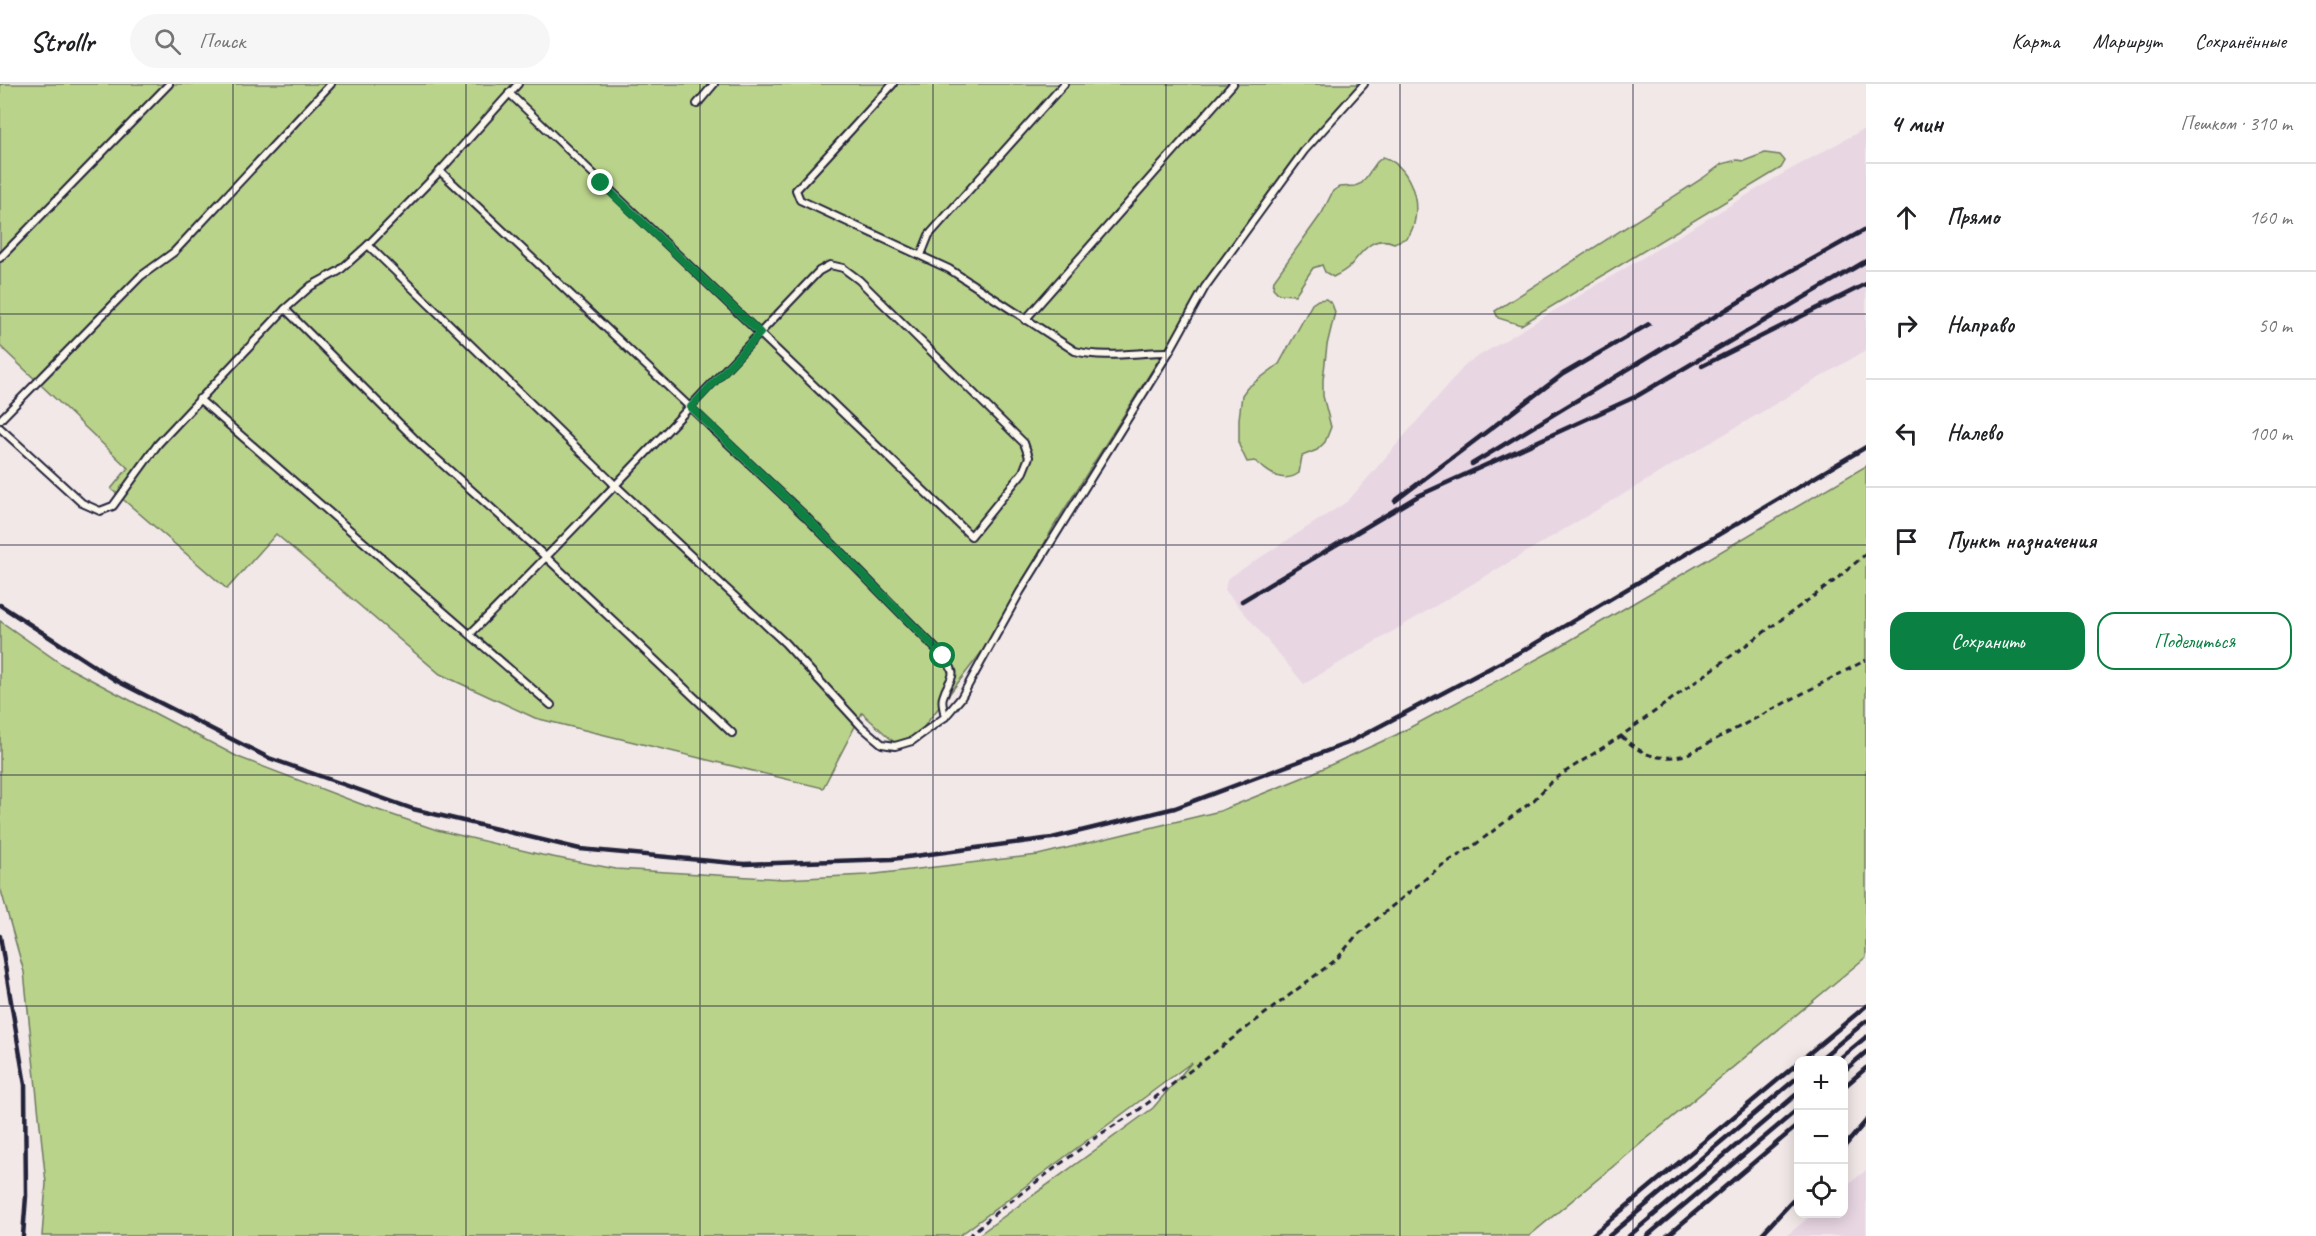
<!DOCTYPE html>
<html lang="ru">
<meta charset="utf-8">
<style>
body{margin:0;font-family:Caveat,sans-serif;background:#f6f6f6;color:#202124}
.controls{position:absolute;right:18px;bottom:18px;display:grid;overflow:hidden;border-radius:12px;box-shadow:0 3px 15px #0003}
.controls button{width:54px;height:54px;display:grid;place-items:center;padding:0;border:0;border-bottom:2px solid #e0e0e0;background:#fff;color:#202124;font:30px sans-serif}
.stop{position:absolute;width:18px;height:18px;margin:-14px;border:4px solid #0b8043;border-radius:50%;background:#fff}
.stop.end{background:#0b8043;border-color:#fff;box-shadow:0 2px 6px #0008}
.list{margin:0;padding:0;list-style:none}
h2{display:flex;justify-content:space-between;align-items:center;height:78px;margin:0;padding:0 24px;font-size:26px}
h2 small{font-size:20px;font-weight:400;color:#757577}
.list li{display:grid;grid-template-columns:39px 1fr auto;gap:18px;align-items:center;box-sizing:border-box;height:108px;padding:0 24px;border-top:2px solid #e0e0e0}
.list b{display:block;font-size:22px;white-space:nowrap}
.list em{font-size:20px;font-style:normal;color:#757577}
.actions{display:flex;gap:12px;padding:18px 24px}
.actions a{flex:1;padding:14px 0;border:2px solid #0b8043;border-radius:18px;text-align:center;font-size:21px;color:#0b8043}
.actions .main{background:#0b8043;color:#fff}
.icon{flex:none;width:33px;height:33px;fill:none;stroke:currentColor;stroke-width:2;stroke-linecap:round;stroke-linejoin:round}
.map{position:relative;flex:none;width:1866px;height:1152px;overflow:hidden}
header{display:flex;align-items:center;gap:36px;box-sizing:border-box;height:84px;padding:0 30px;background:#fff;border-bottom:2px solid #e0e0e0}
header strong{font-size:28px}
nav{display:flex;gap:33px;margin-inline-start:auto;font-size:21px}
.search{width:420px;height:54px;background:#f6f6f6;display:flex;align-items:center;gap:15px;box-sizing:border-box;padding:0 21px;border-radius:33px;color:#757577;font-size:22px}
main{display:flex}
aside{flex:1;background:#fff}
.map>svg:first-child{display:block}
.built{fill:#e8d6e3}
.green{fill:#bad38a;stroke:#6e7a62;stroke-width:1.5}
.lines{fill:none;stroke-linecap:round;stroke-linejoin:round}
.service-casing{stroke:#22223b;stroke-width:10}
.path{stroke:#22223b;stroke-width:3;stroke-dasharray:6 4.5;stroke-linecap:butt}
.service{stroke:#fbf7ec;stroke-width:6}
.rail{stroke:#22223b;stroke-width:4.5}
.route{stroke:#0b8043;stroke-width:8}
.grid{fill:none;stroke:#22223b;stroke-width:1.5;stroke-opacity:0.55}
</style>
<header>
<strong>Strollr</strong>
<div class="search"><svg class="icon" aria-label="search" viewBox="0 0 24 24"><circle cx="10" cy="10" r="6"/><path d="M15 15l6 6"/></svg>Поиск</div>
<nav><a>Карта</a><a>Маршрут</a><a>Сохранённые</a></nav>
</header>
<main>
<div class="map">
<svg width="1866" height="1152" viewBox="0 0 1866 1152">
<rect width="100%" height="100%" fill="#f2e8e8"/>
<filter id="ink" filterUnits="userSpaceOnUse"><feTurbulence type="fractalNoise" baseFrequency=".0167" numOctaves="2"/><feDisplacementMap in="SourceGraphic" scale="12" xChannelSelector="R" yChannelSelector="G"/><feConvolveMatrix kernelMatrix="1 2 1 2 8 2 1 2 1" color-interpolation-filters="sRGB"/></filter>
<g filter="url(#ink)">
<g class="built">
<path d="M 1866,44 L 1866,266 L 1304,600 L 1225,506 L 1227,495 L 1348,417 L 1467,279 L 1784,89 Z"/>
<path d="M 1866,1086 L 1866,1152 L 1786,1152 L 1813,1130 L 1844,1130 L 1844,1104 Z"/>
</g>
<g class="green">
<path d="M 0,0 L 1361,0 L 1301,66 L 1166,264 L 1054,442 L 991,556 L 916,653 L 895,659 L 862,629 L 823,704 L 535,634 L 440,590 L 276,450 L 227,505 L 111,405 L 128,384 L 0,262 Z"/>
<path d="M 1765,69 L 1780,71 L 1785,77 L 1781,84 L 1521,241 L 1498,234 L 1495,227 L 1703,94 L 1722,80 L 1737,76 L 1744,77 Z"/>
<path d="M 1383,73 C 1410,82 1420,115 1414,140 C 1412,145 1411,150 1407,153 C 1404,156 1398,157 1394,159 C 1373,150 1362,168 1350,182 C 1345,187 1339,190 1333,193 L 1325,188 L 1322,181 L 1313,184 L 1295,211 L 1279,210 L 1273,204 L 1274,196 L 1322,129 L 1333,107 L 1339,103 L 1355,102 L 1362,99 L 1377,78 Z"/>
<path d="M 1326,215 L 1332,220 L 1335,228 L 1327,261 L 1323,296 L 1323,312 L 1331,343 L 1325,358 L 1317,366 L 1302,372 L 1299,389 C 1282,401 1268,388 1255,377 L 1247,378 L 1239,361 L 1239,335 L 1242,311 L 1247,304 L 1279,280 L 1312,220 L 1318,216 Z"/>
<path d="M 1866,382 L 1866,873 L 1529,1152 L 977,1152 L 1153,1024 L 1192,978 L 959,1152 L 42,1152 L 46,1099 L 24,888 L 0,803 L 0,537 L 63,581 L 238,673 L 366,722 L 437,746 L 542,771 L 616,785 L 783,795 L 867,791 L 1038,771 L 1220,727 L 1304,693 L 1396,651 L 1552,567 Z"/>
</g>
<g class="lines">
<defs>
<g id="service">
<path d="M 893,0 L 796,106 L 800,116 L 949,185 L 1075,267 C 1106,275 1137,268 1169,268"/>
<path d="M 697,20 L 714,0"/>
<path d="M 440,87 L 805,432 L 943,572 C 961,594 949,592 943,613 C 941,618 944,627 945,633"/>
<path d="M 368,161 L 616,402 L 785,559 L 862,643 L 882,660 L 895,662 L 912,657 L 927,646 L 945,633 L 961,614 L 1020,508 L 1169,268 L 1205,203 L 1304,67 L 1364,0"/>
<path d="M 921,171 L 929,151 L 1064,0"/>
<path d="M 0,174 L 169,0"/>
<path d="M 285,225 L 420,360 L 547,474 L 732,649"/>
<path d="M 1025,236 L 1233,0"/>
<path d="M 199,315 L 551,621"/>
<path d="M 0,336 L 141,192 L 174,168 L 331,0"/>
<path d="M 0,344 L 82,419 L 100,427 L 113,422 L 158,360 L 285,225 L 311,202 L 339,187 L 368,161 L 440,87 L 518,0"/>
<path d="M 470,550 C 589,432 703,308 819,187 L 830,181 L 843,184 L 859,196 L 1024,359 L 1029,373 L 1023,388 L 971,452 L 509,9"/>
</g>
</defs>
<use href="#service" class="service-casing"/>
<g class="path">
<path d="M 1621,652 C 1644,672 1655,677 1686,671 L 1866,576"/>
<path d="M 969,1152 L 999,1126 L 1099,1051 L 1136,1028 L 1337,875 L 1356,852 L 1441,782 L 1472,763 L 1534,716 L 1549,700 L 1565,688 L 1621,652 L 1833,498 L 1866,470"/>
</g>
<use href="#service" class="service"/>
<g class="rail">
<path d="M 1702,282 L 1866,200"/>
<path d="M 1472,380 L 1770,199 L 1866,145"/>
<path d="M 1395,417 L 1563,290 L 1649,240"/>
<path d="M 1242,517 L 1418,412 L 1637,312 L 1866,177"/>
<path d="M 0,521 L 117,597 L 269,674 L 413,725 L 580,765 L 744,780 L 892,775 L 1052,754 L 1175,724 L 1348,659 L 1526,565 L 1866,363"/>
<path d="M 0,852 L 25,1001 L 26,1112 L 23,1152"/>
<path d="M 1801,976 L 1866,922"/>
<path d="M 1819,976 L 1866,937"/>
<path d="M 1838,976 L 1866,953"/>
<path d="M 1844,987 L 1866,968"/>
<path d="M 1844,1003 L 1866,984"/>
<path d="M 1844,1063 L 1866,1037"/>
<path d="M 1591,1152 L 1798,979"/>
<path d="M 1609,1152 L 1798,993"/>
<path d="M 1629,1152 L 1798,1009"/>
<path d="M 1647,1152 L 1798,1025"/>
<path d="M 1667,1152 L 1798,1041"/>
<path d="M 1760,1152 L 1798,1111"/>
</g>
</g>
</g>
<g class="lines" filter="url(#ink)">
<path class="route" d="M 601,99 L 760,249 L 691,323 L 805,432 L 943,572"/>
</g>
<path class="grid" d="M 233,0 L 233,1152M 466,0 L 466,1152M 700,0 L 700,1152M 933,0 L 933,1152M 1166,0 L 1166,1152M 1400,0 L 1400,1152M 1633,0 L 1633,1152M 0,230 L 1866,230M 0,461 L 1866,461M 0,691 L 1866,691M 0,922 L 1866,922"/>
</svg>
<div class="controls">
<button>+</button>
<button>−</button>
<button><svg class="icon" aria-label="locate" viewBox="0 0 24 24"><circle cx="12" cy="12" r="6"/><path d="M12 2v4M12 18v4M2 12h4M18 12h4"/></svg></button>
</div>
<div class="stop" style="left:943px;top:572px"></div>
<div class="stop end" style="left:601px;top:99px"></div>
</div>
<aside>
<h2>4 мин<small>Пешком · 310 m</small></h2>
<ul class="list">
<li><svg class="icon" aria-label="ahead" viewBox="0 0 24 24"><path d="M12 20V5M6 11l6-6 6 6"/></svg><div><b>Прямо</b></div><em>160 m</em></li>
<li><svg class="icon" aria-label="right" viewBox="0 0 24 24"><path d="M7 20v-9h11M14 6l5 5-5 5"/></svg><div><b>Направо</b></div><em>50 m</em></li>
<li><svg class="icon" aria-label="left" viewBox="0 0 24 24"><path d="M17 20v-9H6M10 6l-5 5 5 5"/></svg><div><b>Налево</b></div><em>100 m</em></li>
<li><svg class="icon" aria-label="arrive" viewBox="0 0 24 24"><path d="M6 21V4h12l-3 4 3 4H6"/></svg><div><b>Пункт назначения</b></div></li>
</ul>
<div class="actions"><a class="main">Сохранить</a><a>Поделиться</a></div>
</aside>
</main>
